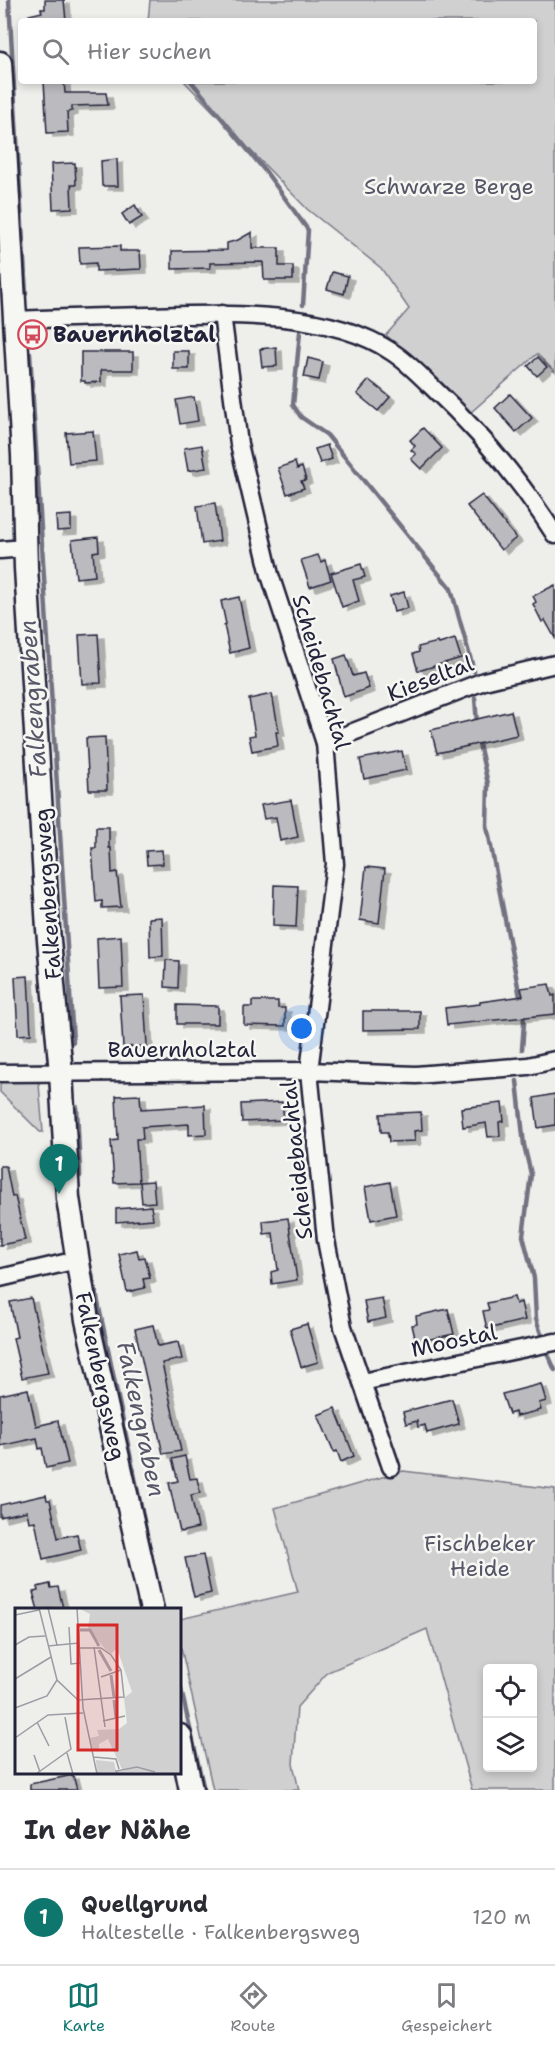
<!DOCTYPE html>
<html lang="de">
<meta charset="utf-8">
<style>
body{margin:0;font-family:"Shantell Sans",sans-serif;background:#f2f2f3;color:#2b2b33}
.controls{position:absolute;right:18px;bottom:18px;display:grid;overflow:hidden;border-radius:6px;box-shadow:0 3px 9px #0003}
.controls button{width:54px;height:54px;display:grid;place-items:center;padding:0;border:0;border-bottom:2px solid #e1e1e2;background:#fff;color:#2b2b33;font:30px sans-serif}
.you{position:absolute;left:302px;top:1029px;width:21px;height:21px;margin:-15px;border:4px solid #fff;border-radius:50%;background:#1a73e8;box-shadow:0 0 0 9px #1a73e833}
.badge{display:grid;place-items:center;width:39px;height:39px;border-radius:50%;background:#0f766e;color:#fff;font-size:20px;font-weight:700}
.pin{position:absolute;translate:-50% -50px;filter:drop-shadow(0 2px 3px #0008)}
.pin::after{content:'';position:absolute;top:32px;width:21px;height:18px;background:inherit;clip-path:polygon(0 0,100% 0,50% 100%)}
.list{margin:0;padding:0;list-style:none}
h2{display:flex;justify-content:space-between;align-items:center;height:78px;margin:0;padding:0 24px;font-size:26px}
h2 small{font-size:20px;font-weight:400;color:#7c7c81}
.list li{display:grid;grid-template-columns:39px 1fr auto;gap:18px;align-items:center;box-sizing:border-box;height:96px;padding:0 24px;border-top:2px solid #e1e1e2}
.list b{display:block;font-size:22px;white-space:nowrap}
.list p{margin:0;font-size:20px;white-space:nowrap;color:#7c7c81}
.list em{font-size:20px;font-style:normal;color:#7c7c81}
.icon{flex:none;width:33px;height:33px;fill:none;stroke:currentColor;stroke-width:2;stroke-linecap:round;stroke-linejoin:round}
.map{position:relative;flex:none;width:555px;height:1790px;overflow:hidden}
.search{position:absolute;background:#fff;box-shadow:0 3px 9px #0003;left:18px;right:18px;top:18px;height:66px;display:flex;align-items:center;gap:15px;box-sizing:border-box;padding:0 21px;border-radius:6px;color:#7c7c81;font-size:22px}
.sheet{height:174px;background:#fff}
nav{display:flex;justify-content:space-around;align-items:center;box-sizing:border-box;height:84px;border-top:2px solid #e1e1e2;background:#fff;font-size:16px;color:#7c7c81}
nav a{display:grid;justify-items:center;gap:3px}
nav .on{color:#0f766e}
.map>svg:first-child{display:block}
.green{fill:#d0d0d1;stroke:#797986;stroke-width:1.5;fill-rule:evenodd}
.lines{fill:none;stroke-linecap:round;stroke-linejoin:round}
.stream{stroke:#727281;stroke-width:4.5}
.building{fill:#bbbbbf;stroke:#22223b;stroke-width:1.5;filter:url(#shadow)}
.street-casing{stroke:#22223b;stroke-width:21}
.secondary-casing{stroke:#22223b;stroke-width:27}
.street{stroke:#f6f6f2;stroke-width:16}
.secondary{stroke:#f6f6f2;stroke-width:22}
.labels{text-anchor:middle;stroke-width:5;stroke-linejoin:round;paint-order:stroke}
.park-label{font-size:22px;fill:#565668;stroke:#f6f6f2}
.poi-label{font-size:22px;font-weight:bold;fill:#22223b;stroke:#f6f6f2;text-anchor:start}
.street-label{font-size:22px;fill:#22223b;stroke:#f6f6f2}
.water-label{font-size:24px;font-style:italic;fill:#575769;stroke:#f6f6f2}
.inset-river{fill:none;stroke:#a7a7af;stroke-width:3}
.inset-road{fill:none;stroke:#9c9ca5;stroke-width:1.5}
.view{fill:#d62828;fill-opacity:0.15;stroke:#d62828;stroke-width:3}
.inset-edge{fill:none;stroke:#22223b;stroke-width:3}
</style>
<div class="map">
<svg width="555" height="1790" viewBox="0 0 555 1790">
<defs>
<filter id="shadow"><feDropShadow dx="6" dy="4" stdDeviation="0" flood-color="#0004"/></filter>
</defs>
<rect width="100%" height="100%" fill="#eeeeeb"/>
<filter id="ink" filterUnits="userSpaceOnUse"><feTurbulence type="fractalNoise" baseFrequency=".0167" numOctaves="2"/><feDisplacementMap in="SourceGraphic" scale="12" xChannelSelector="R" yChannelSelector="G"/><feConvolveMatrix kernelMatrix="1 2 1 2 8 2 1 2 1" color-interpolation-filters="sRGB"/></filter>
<g filter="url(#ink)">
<g class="green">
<path d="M 150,0 L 555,0 L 555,372 L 537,354 L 470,413 L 386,335 L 409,309 L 381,268 L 307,209 L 184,81 L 534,81 L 534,21 L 148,21 Z"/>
<path d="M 0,1080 L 36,1081 L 39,1084 L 43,1132 L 40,1132 L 0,1092 Z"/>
<path d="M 403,1471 L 555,1489 L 555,1790 L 472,1790 L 427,1629 L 328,1672 L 297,1707 L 293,1764 L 299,1790 L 213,1790 L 180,1643 L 180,1619 L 298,1592 L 275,1508 ZM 488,1668 L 532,1668 L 532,1768 L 488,1768 Z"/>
</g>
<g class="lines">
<g class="stream">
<path d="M 9,0 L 26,294"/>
<path d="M 191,81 L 266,172 L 308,230 L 303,305"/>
<path d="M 300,332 L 293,405 L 301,417 L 327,435 L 451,589 L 474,671"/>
<path d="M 30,353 L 73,1042"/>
<path d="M 475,698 L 477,724"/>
<path d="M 478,739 L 488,784 L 487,826 L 521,1002"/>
<path d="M 522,1049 L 524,1023 L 523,1013"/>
<path d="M 517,1081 L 524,1145 L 531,1174 L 523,1236 L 534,1278 L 536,1319 L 543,1340"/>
<path d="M 77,1107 L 80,1176"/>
<path d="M 89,1260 L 158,1587"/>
<path d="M 545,1348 L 555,1370"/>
<path d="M 180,1685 L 204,1790"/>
</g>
</g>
<g class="building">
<path d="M 45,0 L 64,0 L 66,21 L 29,21 L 29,15 L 42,12 L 41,9 L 45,9 Z"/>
<path d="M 44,81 L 64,81 L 65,93 L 106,93 L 108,105 L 72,106 L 72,111 L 67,112 L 68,132 L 47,133 Z"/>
<path d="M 117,159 L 118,186 L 102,186 L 101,161 Z"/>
<path d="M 75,163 L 76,185 L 71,185 L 72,208 L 53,209 L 51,164 Z"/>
<path d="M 135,205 L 142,217 L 129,225 L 122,214 Z"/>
<path d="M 252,232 L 252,248 L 279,248 L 279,266 L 293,266 L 293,280 L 264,280 L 263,262 L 210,263 L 210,268 L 172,269 L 172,251 L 227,250 L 227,243 L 238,240 Z"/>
<path d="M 120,246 L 120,251 L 140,251 L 141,269 L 96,271 L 96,263 L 80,264 L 79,247 Z"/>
<path d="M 332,272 L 348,276 L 344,294 L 327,289 Z"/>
<path d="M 276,347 L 277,366 L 262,367 L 260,349 Z"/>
<rect x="173" y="351" width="16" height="18"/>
<path d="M 81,352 L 133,352 L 133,370 L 101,370 L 101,382 L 85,383 L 85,381 L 81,381 Z"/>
<path d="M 538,357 L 547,367 L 537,376 L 528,366 Z"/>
<path d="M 308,358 L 323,362 L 319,380 L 304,377 Z"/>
<path d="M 369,380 L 390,397 L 378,411 L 357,394 Z"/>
<path d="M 510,394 L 532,418 L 516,432 L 495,408 Z"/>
<path d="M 194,397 L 198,421 L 180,424 L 176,400 Z"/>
<path d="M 423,428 L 442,448 L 421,469 L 411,459 L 416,454 L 411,450 L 415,446 L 410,440 Z"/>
<path d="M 93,431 L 96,461 L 69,463 L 66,433 Z"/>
<path d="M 202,445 L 206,468 L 188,471 L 184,448 Z"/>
<path d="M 327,445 L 332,459 L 320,463 L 315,449 Z"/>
<path d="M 295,462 L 297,469 L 302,467 L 306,480 L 301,481 L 304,488 L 287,494 L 278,468 Z"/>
<path d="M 482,495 L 516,538 L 501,550 L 467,506 Z"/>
<path d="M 215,503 L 220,541 L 202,544 L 197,506 Z"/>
<path d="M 71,515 L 71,530 L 57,531 L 56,516 Z"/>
<path d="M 98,537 L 99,551 L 93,552 L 95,576 L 76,578 L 72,540 Z"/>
<path d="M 318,555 L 321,562 L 325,560 L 331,580 L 310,587 L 301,560 Z"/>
<path d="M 361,564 L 365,577 L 353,580 L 359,601 L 342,607 L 331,573 Z"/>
<path d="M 555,585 L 555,638 L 545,620 L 542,622 L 533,604 L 536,602 L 533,596 Z"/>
<path d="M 404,592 L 408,608 L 394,612 L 390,596 Z"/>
<path d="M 239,597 L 249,648 L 230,653 L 224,625 L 226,624 L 221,601 Z"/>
<path d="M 98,634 L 101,683 L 82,684 L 79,635 Z"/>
<path d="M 455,639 L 461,658 L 418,671 L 413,654 L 419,652 L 418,647 L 438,642 L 439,644 Z"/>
<path d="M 346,655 L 353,676 L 364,673 L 369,688 L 344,697 L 334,659 Z"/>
<path d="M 272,694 L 279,732 L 276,732 L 278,746 L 252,751 L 249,736 L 255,735 L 249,699 Z"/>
<path d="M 511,711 L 517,735 L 437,753 L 431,730 Z"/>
<path d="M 105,737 L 107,790 L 89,790 L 86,738 Z"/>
<path d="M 402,751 L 406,770 L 364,779 L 360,759 Z"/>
<path d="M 291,800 L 298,837 L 280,841 L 276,817 L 264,819 L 261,805 Z"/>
<path d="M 96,827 L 109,827 L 109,848 L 111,848 L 112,873 L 117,872 L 121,907 L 102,908 L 102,901 L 96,902 L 92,848 L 96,848 Z"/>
<path d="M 162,850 L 163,864 L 147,865 L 146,851 Z"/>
<path d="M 366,867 L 385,869 L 379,923 L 360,920 Z"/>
<path d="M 274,885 L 298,886 L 296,927 L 273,926 Z"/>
<path d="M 162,917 L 163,956 L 150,957 L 149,918 Z"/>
<path d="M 121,936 L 123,987 L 99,988 L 97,938 Z"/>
<path d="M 166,960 L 179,961 L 178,988 L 165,987 Z"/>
<path d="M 28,976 L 31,1034 L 18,1035 L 15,977 Z"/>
<path d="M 549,984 L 552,996 L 555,995 L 555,1014 L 447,1025 L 445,1008 L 480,1004 L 480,1002 L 523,996 L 521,988 Z"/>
<path d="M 144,995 L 147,1046 L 123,1047 L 120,996 Z"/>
<path d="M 252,1001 L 278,1001 L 278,1008 L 285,1008 L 285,1026 L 244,1025 L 244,1007 L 252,1007 Z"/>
<path d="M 177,1005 L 218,1006 L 218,1024 L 177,1024 Z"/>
<path d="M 363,1011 L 420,1011 L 420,1029 L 363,1030 Z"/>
<path d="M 555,1094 L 555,1125 L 538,1128 L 534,1098 Z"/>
<path d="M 140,1095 L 141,1109 L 205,1105 L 206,1134 L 189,1135 L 189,1124 L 142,1127 L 143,1139 L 136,1139 L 139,1182 L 114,1183 L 111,1141 L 118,1140 L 116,1096 Z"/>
<path d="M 282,1102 L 284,1120 L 242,1122 L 241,1104 Z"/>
<path d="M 502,1103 L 504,1121 L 499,1122 L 500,1136 L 488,1137 L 486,1123 L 463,1127 L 461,1108 Z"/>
<path d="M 421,1112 L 422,1130 L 414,1131 L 415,1141 L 389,1142 L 388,1132 L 381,1132 L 380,1114 Z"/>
<path d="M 0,1166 L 6,1166 L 12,1197 L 15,1196 L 18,1209 L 25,1240 L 0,1245 Z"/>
<path d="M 153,1181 L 155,1202 L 142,1203 L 140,1182 Z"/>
<path d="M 390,1182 L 396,1215 L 371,1220 L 365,1187 Z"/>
<path d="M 151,1206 L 153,1219 L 116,1222 L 116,1209 Z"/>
<path d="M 288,1218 L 297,1280 L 272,1284 L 271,1272 L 278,1270 L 273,1233 L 264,1234 L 263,1221 Z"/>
<path d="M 137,1250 L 139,1258 L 145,1257 L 150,1278 L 143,1279 L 145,1288 L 127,1292 L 119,1254 Z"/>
<path d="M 514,1297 L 516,1304 L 521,1302 L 525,1320 L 487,1329 L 483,1311 L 489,1310 L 487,1303 Z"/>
<path d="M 31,1298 L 48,1373 L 22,1378 L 13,1338 L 17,1337 L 10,1302 Z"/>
<path d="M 382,1298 L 386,1318 L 368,1322 L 364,1301 Z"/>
<path d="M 448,1309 L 454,1334 L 416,1342 L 412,1325 L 417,1324 L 416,1316 Z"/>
<path d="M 307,1324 L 318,1362 L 301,1367 L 290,1329 Z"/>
<path d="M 153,1325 L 158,1346 L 178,1342 L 182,1359 L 162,1363 L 181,1451 L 163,1454 L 135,1329 Z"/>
<path d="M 541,1384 L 546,1401 L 539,1403 L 541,1410 L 516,1416 L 515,1412 L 509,1414 L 502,1394 Z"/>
<path d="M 28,1389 L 36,1426 L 58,1421 L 68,1463 L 46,1468 L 42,1448 L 39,1449 L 37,1438 L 0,1446 L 0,1395 Z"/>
<path d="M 452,1399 L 459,1424 L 427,1433 L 425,1425 L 418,1427 L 417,1421 L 406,1424 L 403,1412 Z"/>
<path d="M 335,1408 L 354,1456 L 341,1462 L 337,1451 L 334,1452 L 318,1415 Z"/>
<path d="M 185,1456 L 190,1479 L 197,1478 L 200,1493 L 191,1495 L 198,1528 L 180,1532 L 169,1483 L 178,1481 L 172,1459 Z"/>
<path d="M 46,1495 L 47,1500 L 50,1500 L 58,1538 L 77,1534 L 81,1550 L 43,1559 L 35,1521 L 29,1522 L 27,1511 L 0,1517 L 0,1505 Z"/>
<path d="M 203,1555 L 211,1593 L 194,1597 L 185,1558 Z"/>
<path d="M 50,1584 L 51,1588 L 58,1587 L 63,1608 L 38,1610 L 33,1592 L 38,1591 L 37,1587 Z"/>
<path d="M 73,1775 L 77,1790 L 30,1790 L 30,1784 Z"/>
</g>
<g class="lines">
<defs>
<g id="street">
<path d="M 222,314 L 239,444 L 270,575 L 325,743 L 335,864 L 309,1071 L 326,1240 L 343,1327 L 391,1467"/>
<path d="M 15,320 C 59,318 103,317 148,316 C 222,314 328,309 392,352 C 406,361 418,373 430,385 C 477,429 521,481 555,535"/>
<path d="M 0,550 L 25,548"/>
<path d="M 325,743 L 484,681 L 555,664"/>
<path d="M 0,1073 L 309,1071 L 416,1075 L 528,1066 L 555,1060"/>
<path d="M 0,1278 L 77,1260"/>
<path d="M 362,1382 L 555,1342"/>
</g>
<g id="secondary">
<path d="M 0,63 L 23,455 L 26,568 L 48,929 L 61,1073 L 68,1198 L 87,1320 L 152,1610"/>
<path d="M 180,1736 L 191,1790"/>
</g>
</defs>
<use href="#street" class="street-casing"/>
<use href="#secondary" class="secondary-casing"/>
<use href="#street" class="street"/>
<use href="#secondary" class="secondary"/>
</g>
</g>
<defs>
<symbol id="bus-ring" viewBox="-11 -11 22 22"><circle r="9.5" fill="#f6f6f2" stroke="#d1495b" stroke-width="1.5"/><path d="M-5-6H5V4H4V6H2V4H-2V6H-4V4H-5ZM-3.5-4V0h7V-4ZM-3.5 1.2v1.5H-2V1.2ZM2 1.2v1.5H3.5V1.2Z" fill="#d1495b"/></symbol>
</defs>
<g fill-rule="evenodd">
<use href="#bus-ring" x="16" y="318" width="33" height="33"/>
</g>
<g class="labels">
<g class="park-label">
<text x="449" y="194">Schwarze Berge</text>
<text x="480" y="1551">Fischbeker<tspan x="480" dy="25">Heide</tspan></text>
</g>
<g class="poi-label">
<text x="53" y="342">Bauernholztal</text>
</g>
<g class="street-label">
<text transform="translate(322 672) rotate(74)" y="8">Scheidebachtal</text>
<text transform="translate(430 678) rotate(-21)" y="8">Kieseltal</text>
<text transform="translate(47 894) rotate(-94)" y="8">Falkenbergsweg</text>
<text x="182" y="1057">Bauernholztal</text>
<text transform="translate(296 1160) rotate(-96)" y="8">Scheidebachtal</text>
<text transform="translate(454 1340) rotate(-12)" y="8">Moostal</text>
<text transform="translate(101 1376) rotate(78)" y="8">Falkenbergsweg</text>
</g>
<g class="water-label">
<text transform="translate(33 699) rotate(-94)" y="8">Falkengraben</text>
<text transform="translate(141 1419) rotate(78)" y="8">Falkengraben</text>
</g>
</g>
<g transform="translate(15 1608)">
<rect width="166" height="166" fill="#eeeeeb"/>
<path d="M 63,0 L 166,0 L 166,166 L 82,166 L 81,152 L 99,154 L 101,163 L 108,163 L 93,131 L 84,136 L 84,143 L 78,142 L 75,130 L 84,128 L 82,122 L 104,121 L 112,115 L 109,90 L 117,84 L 104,46 L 100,42 L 96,46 L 90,41 L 73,20 L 75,6 Z" fill="#d0d0d1"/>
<path class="inset-river" d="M 65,22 L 75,22 L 84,38M 84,42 L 96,63M 96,67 L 99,89M 99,92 L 101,110"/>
<path class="inset-road" d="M 24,0 L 42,72 L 63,92 L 109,89 L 106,62 L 96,47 L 86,40 L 64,40M 33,0 L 42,37M 62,0 L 68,100 L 82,166M 0,7 L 24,2M 54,19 L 56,56 L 65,55M 0,37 L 14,29 L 30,28M 33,38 L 64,35M 79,39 L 90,119M 86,69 L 106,62M 0,71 L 36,49M 0,100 L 32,88 L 42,72M 88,113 L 110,108M 22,114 L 34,138M 0,130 L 33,107 L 68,105M 52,145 L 58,166M 19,147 L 25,164M 78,149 L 101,151 L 104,161M 21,166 L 56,141 L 50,109M 102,166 L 101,163 L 122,159 L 140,164"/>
<path class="view" d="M 63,17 L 102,17 L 102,142 L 63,142 Z"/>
<rect width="166" height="166" class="inset-edge"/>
</g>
</svg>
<div class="controls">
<button><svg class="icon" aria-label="locate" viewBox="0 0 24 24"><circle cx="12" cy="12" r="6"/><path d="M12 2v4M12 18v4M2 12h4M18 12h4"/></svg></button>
<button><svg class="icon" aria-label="layers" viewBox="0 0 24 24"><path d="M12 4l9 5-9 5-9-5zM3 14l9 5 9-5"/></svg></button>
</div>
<div class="you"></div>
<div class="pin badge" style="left:59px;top:1194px">1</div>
<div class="search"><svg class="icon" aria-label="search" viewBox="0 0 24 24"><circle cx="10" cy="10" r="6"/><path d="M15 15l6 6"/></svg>Hier suchen</div>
</div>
<section class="sheet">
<h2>In der Nähe<small></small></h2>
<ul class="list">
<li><span class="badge">1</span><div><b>Quellgrund</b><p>Haltestelle · Falkenbergsweg</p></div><em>120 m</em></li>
</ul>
</section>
<nav>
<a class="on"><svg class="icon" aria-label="map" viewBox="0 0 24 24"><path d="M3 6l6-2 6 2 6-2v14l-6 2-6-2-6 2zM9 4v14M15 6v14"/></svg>Karte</a>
<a><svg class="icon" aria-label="directions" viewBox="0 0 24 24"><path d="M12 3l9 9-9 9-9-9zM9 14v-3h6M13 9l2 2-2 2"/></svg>Route</a>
<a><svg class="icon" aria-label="saved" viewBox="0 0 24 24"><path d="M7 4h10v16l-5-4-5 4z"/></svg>Gespeichert</a>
</nav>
